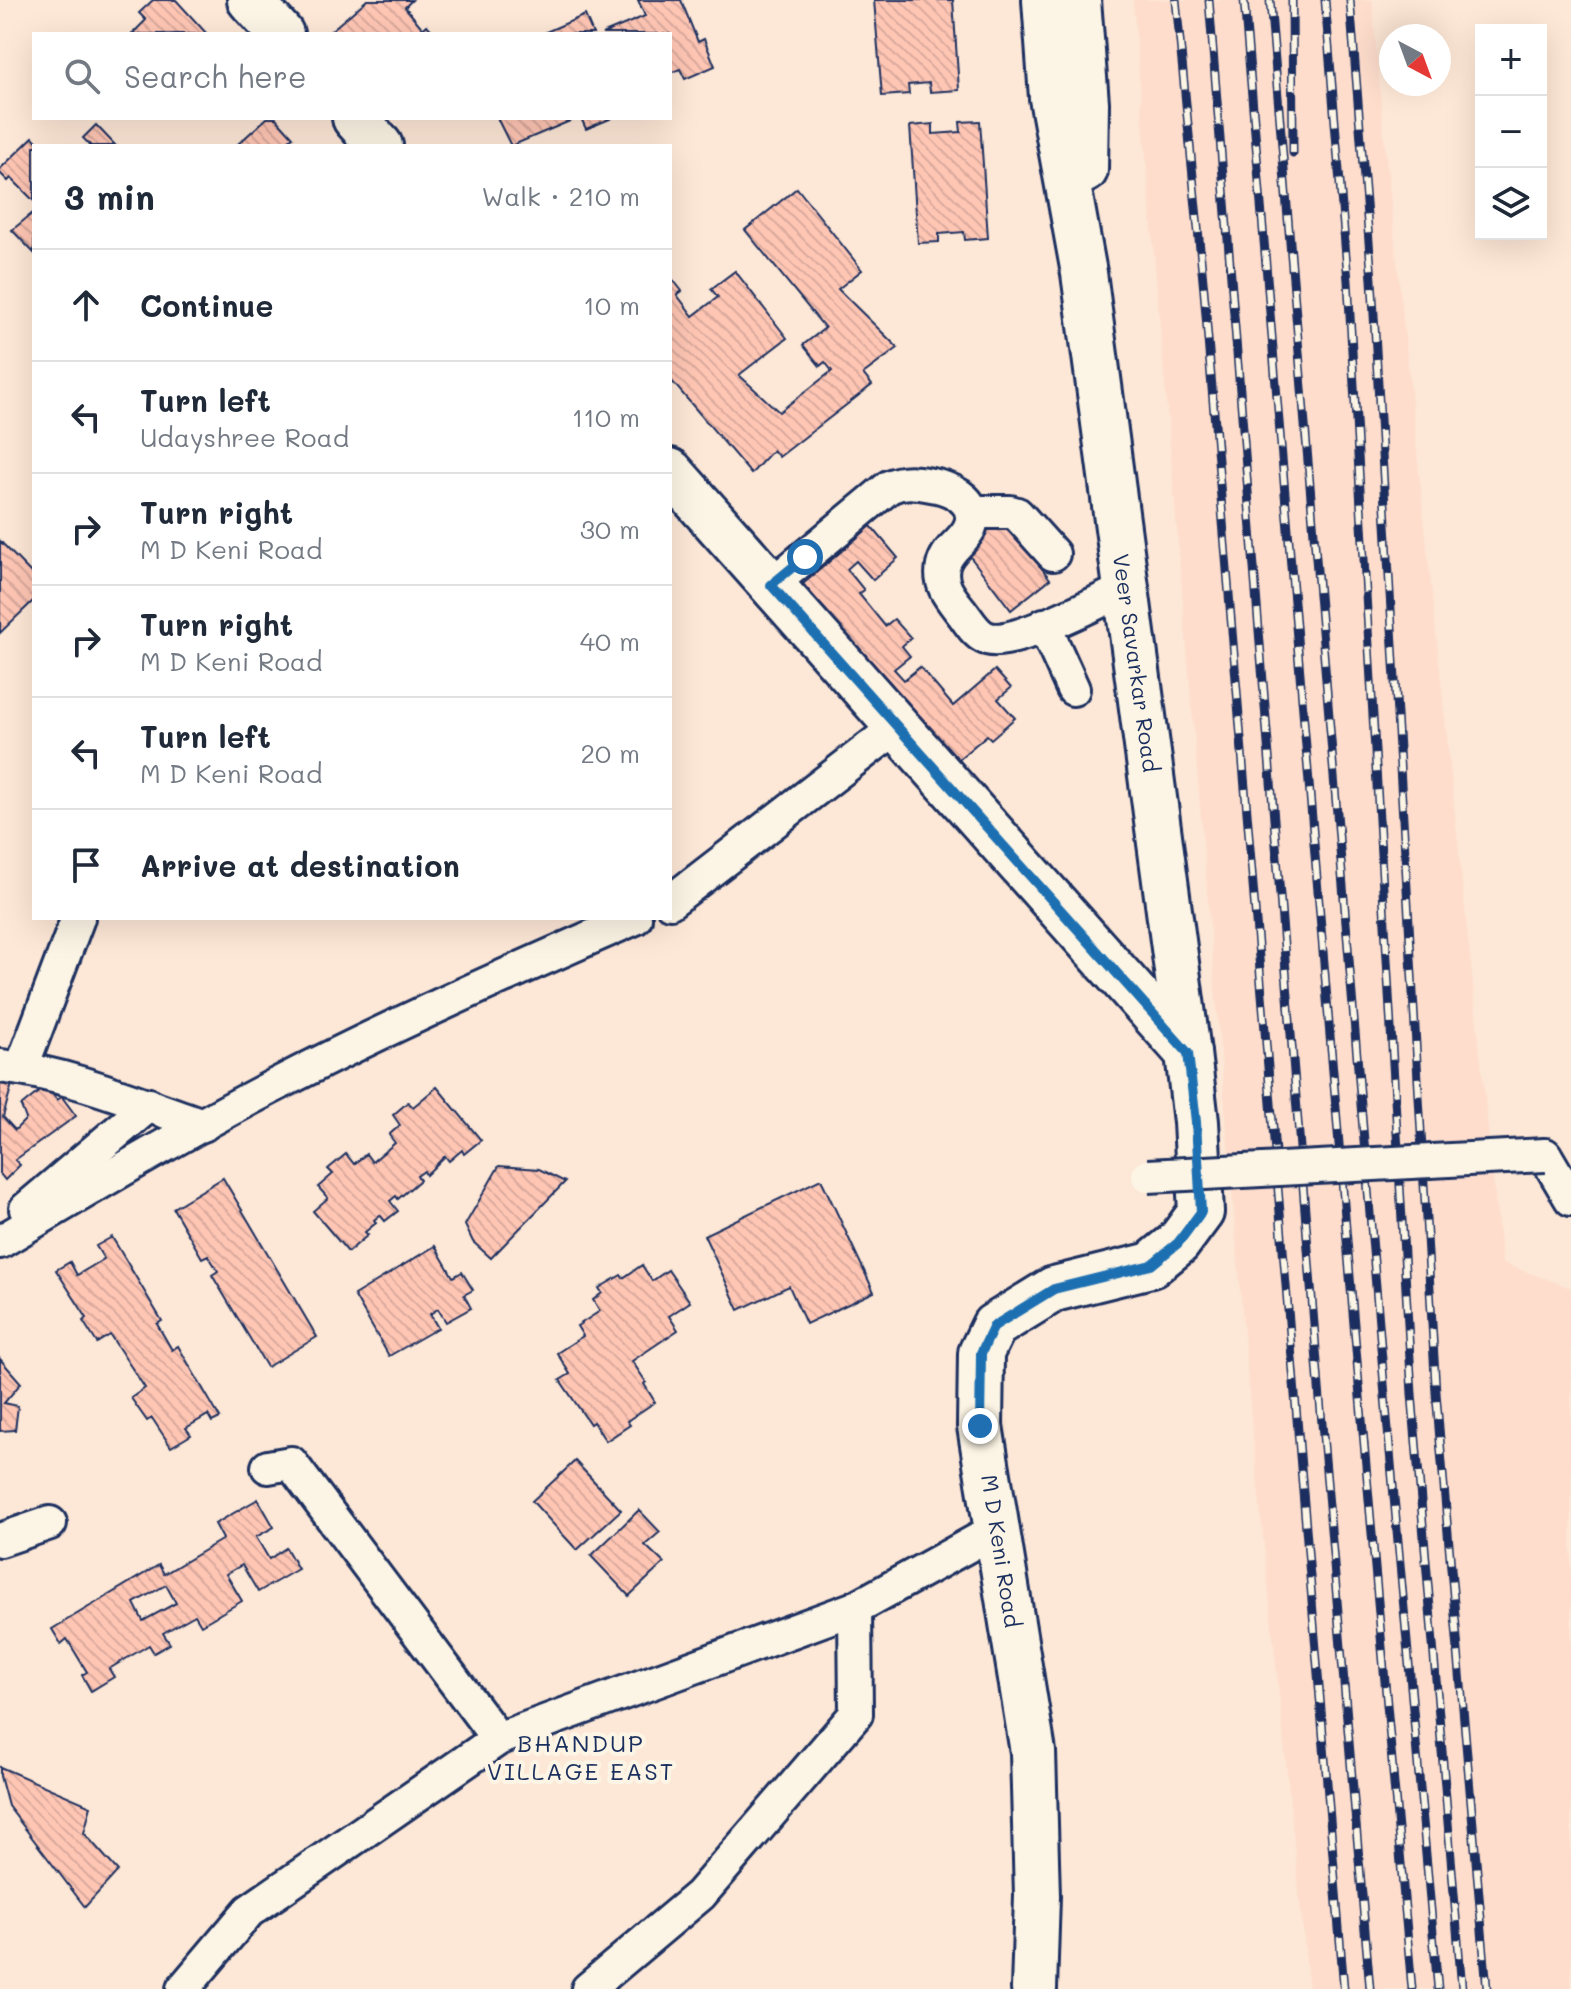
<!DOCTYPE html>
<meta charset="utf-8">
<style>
body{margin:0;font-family:Mali,sans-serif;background:#f2f2f3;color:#1f2937}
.controls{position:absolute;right:24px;top:24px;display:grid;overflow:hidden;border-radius:0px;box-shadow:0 8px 32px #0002}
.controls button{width:72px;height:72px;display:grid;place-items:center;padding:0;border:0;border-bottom:2px solid #e0e1e3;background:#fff;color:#1f2937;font:40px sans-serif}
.compass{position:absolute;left:1379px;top:24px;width:72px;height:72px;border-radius:50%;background:#fff;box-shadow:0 8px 32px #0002;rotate:139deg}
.stop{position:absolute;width:24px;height:24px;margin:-18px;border:6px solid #1f6fb2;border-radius:50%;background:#fff}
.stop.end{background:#1f6fb2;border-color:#fff;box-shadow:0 2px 8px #0008}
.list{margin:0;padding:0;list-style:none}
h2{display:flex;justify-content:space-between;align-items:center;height:104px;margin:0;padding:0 32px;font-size:34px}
h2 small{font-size:26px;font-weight:400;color:#747a83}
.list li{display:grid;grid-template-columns:52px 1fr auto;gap:24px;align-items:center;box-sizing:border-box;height:112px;padding:0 32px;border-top:2px solid #e0e1e3}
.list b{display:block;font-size:30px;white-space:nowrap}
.list p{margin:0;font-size:26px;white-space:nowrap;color:#747a83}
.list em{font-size:26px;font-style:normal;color:#747a83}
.icon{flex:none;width:44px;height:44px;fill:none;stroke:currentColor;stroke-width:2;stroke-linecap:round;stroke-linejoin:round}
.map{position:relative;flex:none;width:1571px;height:1989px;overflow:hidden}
.search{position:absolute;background:#fff;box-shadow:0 8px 32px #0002;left:32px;top:32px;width:640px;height:88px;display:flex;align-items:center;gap:20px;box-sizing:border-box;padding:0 28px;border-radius:0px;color:#747a83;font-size:30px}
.panel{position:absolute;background:#fff;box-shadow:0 8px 32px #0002;left:32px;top:144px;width:640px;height:776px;border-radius:0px}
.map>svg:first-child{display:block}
.built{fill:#feddcc}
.building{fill:url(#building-back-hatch);stroke:#1b2f5e;stroke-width:2;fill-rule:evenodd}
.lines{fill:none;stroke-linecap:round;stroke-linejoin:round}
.street-casing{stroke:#1b2f5e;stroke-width:38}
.secondary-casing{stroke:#1b2f5e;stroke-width:50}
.street{stroke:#fcf5e5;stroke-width:32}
.secondary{stroke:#fcf5e5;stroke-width:44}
.rail-casing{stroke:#1b2f5e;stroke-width:9}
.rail{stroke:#fcf5e5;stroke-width:6;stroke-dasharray:18;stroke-linecap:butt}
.street-bridge-casing{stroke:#1b2f5e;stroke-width:38;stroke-linecap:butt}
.street-bridge{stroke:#fcf5e5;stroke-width:32}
.route{stroke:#1f6fb2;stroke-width:10}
.labels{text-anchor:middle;stroke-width:8;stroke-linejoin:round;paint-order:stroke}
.street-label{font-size:22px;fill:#1b2f5e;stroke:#fcf5e5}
.neighbourhood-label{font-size:24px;letter-spacing:2px;fill:#1b2f5e;stroke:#fcf5e5}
</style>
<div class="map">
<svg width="1571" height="1989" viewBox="0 0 1571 1989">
<defs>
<pattern id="building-back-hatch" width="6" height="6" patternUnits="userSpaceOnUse" patternTransform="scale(2)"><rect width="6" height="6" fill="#ffc6b4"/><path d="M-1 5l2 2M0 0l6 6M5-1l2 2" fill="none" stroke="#daaa9d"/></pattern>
</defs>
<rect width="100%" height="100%" fill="#fde7d6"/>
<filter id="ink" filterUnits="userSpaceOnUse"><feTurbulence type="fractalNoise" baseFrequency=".0125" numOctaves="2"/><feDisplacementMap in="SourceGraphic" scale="16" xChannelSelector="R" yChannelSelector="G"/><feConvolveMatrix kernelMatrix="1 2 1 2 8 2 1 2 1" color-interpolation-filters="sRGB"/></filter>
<g filter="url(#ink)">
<path class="built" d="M 1133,0 L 1372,0 L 1384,138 L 1502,1263 L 1571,1288 L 1571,1989 L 1309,1989 L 1251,1417 Z"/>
<g class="building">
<path d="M 153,0 L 176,0 L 207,34 L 132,34 L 146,20 L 139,13 Z"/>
<path d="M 367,0 L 412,0 L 405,7 L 423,29 L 427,25 L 435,34 L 327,34 Z"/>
<path d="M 638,0 L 681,0 L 698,42 L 704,39 L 715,66 L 685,79 L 680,69 L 670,73 L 670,34 L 602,34 L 645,16 Z"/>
<path d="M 874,0 L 953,0 L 959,90 L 930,92 L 929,83 L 908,85 L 909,94 L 882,96 Z"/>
<path d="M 585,15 L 593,34 L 546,34 L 546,32 Z"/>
<path d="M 267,118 L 276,118 L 293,137 L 289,140 L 295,146 L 239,146 L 238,144 Z"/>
<path d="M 497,118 L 577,118 L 511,146 Z"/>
<path d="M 581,118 L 612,118 L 586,129 Z"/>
<path d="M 980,121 L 988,238 L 965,240 L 964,232 L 939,234 L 939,242 L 918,243 L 910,126 L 933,124 L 933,134 L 961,132 L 960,122 Z"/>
<path d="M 96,125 L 116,146 L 88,146 L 90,145 L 83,138 Z"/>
<path d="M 33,137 L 41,146 L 34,146 L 34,201 L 11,178 L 8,181 L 0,173 L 0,169 Z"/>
<path d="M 797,188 L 862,270 L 838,289 L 898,348 L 863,374 L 872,385 L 779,457 L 773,450 L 751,474 L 670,379 L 670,276 L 682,291 L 677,295 L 693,316 L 718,297 L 711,289 L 735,271 L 787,338 L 739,375 L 779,412 L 832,371 L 825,362 L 820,366 L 803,345 L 825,328 L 745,230 Z"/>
<path d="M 34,212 L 34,253 L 12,230 Z"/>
<path d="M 1001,516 L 1050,579 L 1011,610 L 962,546 Z"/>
<path d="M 871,526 L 898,558 L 873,580 L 856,561 L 847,569 L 864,590 L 859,594 L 885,626 L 894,619 L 911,638 L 902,646 L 910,656 L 894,669 L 904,680 L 920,667 L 953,706 L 995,670 L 1011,688 L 998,699 L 1015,718 L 991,739 L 987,735 L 954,763 L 803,584 Z"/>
<path d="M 0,541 L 34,576 L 34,600 L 0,633 Z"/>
<path d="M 0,1084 L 12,1084 L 3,1117 L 15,1130 L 26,1119 L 21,1106 L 46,1086 L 57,1100 L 62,1097 L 76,1116 L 15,1160 L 20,1165 L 5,1180 L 0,1174 Z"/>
<path d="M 437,1087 L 481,1140 L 464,1154 L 462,1150 L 449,1161 L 445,1156 L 426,1175 L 424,1171 L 417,1176 L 420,1180 L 398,1199 L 396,1196 L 390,1201 L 398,1211 L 385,1221 L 380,1215 L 374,1220 L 376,1223 L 365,1232 L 368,1235 L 348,1252 L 313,1211 L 328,1198 L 318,1187 L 333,1174 L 328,1169 L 346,1154 L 354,1164 L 366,1154 L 372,1162 L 395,1143 L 389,1135 L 400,1125 L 393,1115 L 408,1102 L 413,1107 Z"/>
<path d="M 499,1166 L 539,1169 L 565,1182 L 491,1258 L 473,1242 L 465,1225 Z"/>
<path d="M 223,1178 L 317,1337 L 267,1367 L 212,1275 L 218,1271 L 208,1255 L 202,1258 L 173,1208 Z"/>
<path d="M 821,1179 L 874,1292 L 806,1324 L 789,1286 L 739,1310 L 704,1235 Z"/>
<path d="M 112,1237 L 162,1321 L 157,1324 L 172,1350 L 178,1346 L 220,1418 L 212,1422 L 208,1415 L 186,1428 L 191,1435 L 171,1447 L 152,1418 L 147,1421 L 131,1398 L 145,1388 L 110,1335 L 97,1343 L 83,1321 L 87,1318 L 56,1270 L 70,1262 L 77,1275 L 104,1259 L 96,1246 Z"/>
<path d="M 435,1246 L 453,1277 L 462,1272 L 473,1290 L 464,1295 L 471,1308 L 446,1322 L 438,1309 L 430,1314 L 438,1328 L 389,1356 L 354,1295 Z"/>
<path d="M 642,1265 L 652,1281 L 668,1270 L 690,1302 L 669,1316 L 678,1330 L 632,1361 L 646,1382 L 644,1384 L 655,1402 L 627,1421 L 630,1425 L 606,1441 L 593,1422 L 590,1424 L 560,1380 L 570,1374 L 557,1353 L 583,1336 L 577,1326 L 600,1311 L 593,1300 L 602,1293 L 599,1288 L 621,1275 L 623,1278 Z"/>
<path d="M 0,1359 L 21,1383 L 4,1403 L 18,1406 L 15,1430 L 0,1431 Z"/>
<path d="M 575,1461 L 621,1510 L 577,1550 L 532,1501 Z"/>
<path d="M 258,1499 L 274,1527 L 256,1537 L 269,1559 L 286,1548 L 298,1569 L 258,1592 L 242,1565 L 226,1574 L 242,1601 L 201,1625 L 195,1615 L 163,1633 L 170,1644 L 154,1653 L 149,1645 L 109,1669 L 114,1677 L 91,1691 L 82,1675 L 87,1672 L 67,1639 L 61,1644 L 52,1629 L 159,1565 L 164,1574 L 223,1539 L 215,1524 ZM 166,1585 L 176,1603 L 143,1621 L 134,1603 Z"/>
<path d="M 639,1510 L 660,1532 L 645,1545 L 664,1563 L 629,1596 L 591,1556 Z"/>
<path d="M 0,1767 L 91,1806 L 84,1833 L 118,1871 L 85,1907 L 8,1806 L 0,1776 Z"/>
</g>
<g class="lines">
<defs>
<g id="street">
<path d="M 972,512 L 1010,512 L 1017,514 L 1053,554"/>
<path d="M 771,585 L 889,487 C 906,479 919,483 937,486 C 955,490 980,504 970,527 C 964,542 947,548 943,566 C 939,584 949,596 960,610 C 967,618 974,632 984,637 C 1008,650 1098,601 1126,589"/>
<path d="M 1044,625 L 1073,689"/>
<path d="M 670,902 L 898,726"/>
<path d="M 0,1066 C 70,1074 136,1102 203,1125"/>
<path d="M 21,1069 L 78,918"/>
<path d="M 1545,1155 L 1571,1199"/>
<path d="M 26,1209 L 149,1105"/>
<path d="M 0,1242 C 89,1189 178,1136 270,1088 C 389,1026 512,972 635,918"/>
<path d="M 268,1467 L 291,1463 L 498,1739"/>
<path d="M 0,1540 L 50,1523"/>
<path d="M 183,1989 L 249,1911 L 498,1739 L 855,1608 L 998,1529"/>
<path d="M 588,1989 L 700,1895 L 856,1714 L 855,1608"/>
</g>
<g id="secondary">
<path d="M 250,0 L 281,34"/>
<path d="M 1078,0 L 1086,103 L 1085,170"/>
<path d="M 355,118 L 380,146"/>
<path d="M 670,471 L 1188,1053"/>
<path d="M 1034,1989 L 1037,1896 L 1033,1752 L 980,1426 L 981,1353 L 994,1326 L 1054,1289 L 1151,1265 L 1178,1243 L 1201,1212 L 1196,1122 L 1188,1053 L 1084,273 L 1052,98 L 1045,0"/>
</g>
</defs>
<use href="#street" class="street-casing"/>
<use href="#secondary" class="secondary-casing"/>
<use href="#street" class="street"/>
<use href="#secondary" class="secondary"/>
<defs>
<g id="rail">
<path d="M 1176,0 L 1204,291 L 1344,1989"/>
<path d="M 1209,0 L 1320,1400 L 1370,1989"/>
<path d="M 1244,0 L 1360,1397 L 1412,1989"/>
<path d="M 1270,0 L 1385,1396 L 1438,1989"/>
<path d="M 1292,0 L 1293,153"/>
<path d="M 1325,0 L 1348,281 L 1412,1394 L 1462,1989"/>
<path d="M 1350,0 L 1372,280 L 1436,1393 L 1487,1989"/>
</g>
</defs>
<use href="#rail" class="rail-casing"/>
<use href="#rail" class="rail"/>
<defs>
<path id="street-bridge" d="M 1148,1176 L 1545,1155"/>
</defs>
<use href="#street-bridge" class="street-bridge-casing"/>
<use href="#street-bridge" class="street-bridge"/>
</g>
</g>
<g class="lines" filter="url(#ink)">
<path class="route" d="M 805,557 L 771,585 L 1188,1053 L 1196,1122 L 1201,1212 L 1178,1243 L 1151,1265 L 1054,1289 L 994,1326 L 981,1353 L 980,1426"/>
</g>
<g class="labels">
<g class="street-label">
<text transform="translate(1136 663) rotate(82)" y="8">Veer Savarkar Road</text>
<text transform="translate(1001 1551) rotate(81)" y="8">M D Keni Road</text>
</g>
<g class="neighbourhood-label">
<text x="581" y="1752">BHANDUP<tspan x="581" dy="28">VILLAGE EAST</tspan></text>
</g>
</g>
</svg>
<div class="controls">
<button>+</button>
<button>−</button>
<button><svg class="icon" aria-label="layers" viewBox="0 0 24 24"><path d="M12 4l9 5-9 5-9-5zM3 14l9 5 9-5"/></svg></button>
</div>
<svg class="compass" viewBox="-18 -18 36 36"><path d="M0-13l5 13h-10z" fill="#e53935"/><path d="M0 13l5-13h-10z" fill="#747a83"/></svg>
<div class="stop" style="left:805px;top:557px"></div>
<div class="stop end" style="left:980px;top:1426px"></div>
<div class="search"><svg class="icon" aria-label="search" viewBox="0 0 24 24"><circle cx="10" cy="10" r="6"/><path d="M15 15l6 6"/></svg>Search here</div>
<section class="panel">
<h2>3 min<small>Walk · 210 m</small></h2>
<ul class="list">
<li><svg class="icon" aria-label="ahead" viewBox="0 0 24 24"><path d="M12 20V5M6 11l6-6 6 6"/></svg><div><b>Continue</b></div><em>10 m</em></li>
<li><svg class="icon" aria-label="left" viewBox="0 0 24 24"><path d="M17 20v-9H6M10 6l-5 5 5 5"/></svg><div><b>Turn left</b><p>Udayshree Road</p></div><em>110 m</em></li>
<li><svg class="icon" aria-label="right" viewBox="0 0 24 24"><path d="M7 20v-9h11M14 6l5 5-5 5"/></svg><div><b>Turn right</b><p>M D Keni Road</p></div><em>30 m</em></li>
<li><svg class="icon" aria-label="right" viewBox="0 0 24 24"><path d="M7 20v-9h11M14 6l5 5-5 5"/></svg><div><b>Turn right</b><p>M D Keni Road</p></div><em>40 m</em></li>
<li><svg class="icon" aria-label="left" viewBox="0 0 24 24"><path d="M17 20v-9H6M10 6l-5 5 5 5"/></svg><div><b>Turn left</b><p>M D Keni Road</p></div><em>20 m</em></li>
<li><svg class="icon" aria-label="arrive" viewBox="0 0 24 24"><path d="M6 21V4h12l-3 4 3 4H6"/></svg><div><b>Arrive at destination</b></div></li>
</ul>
</section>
</div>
